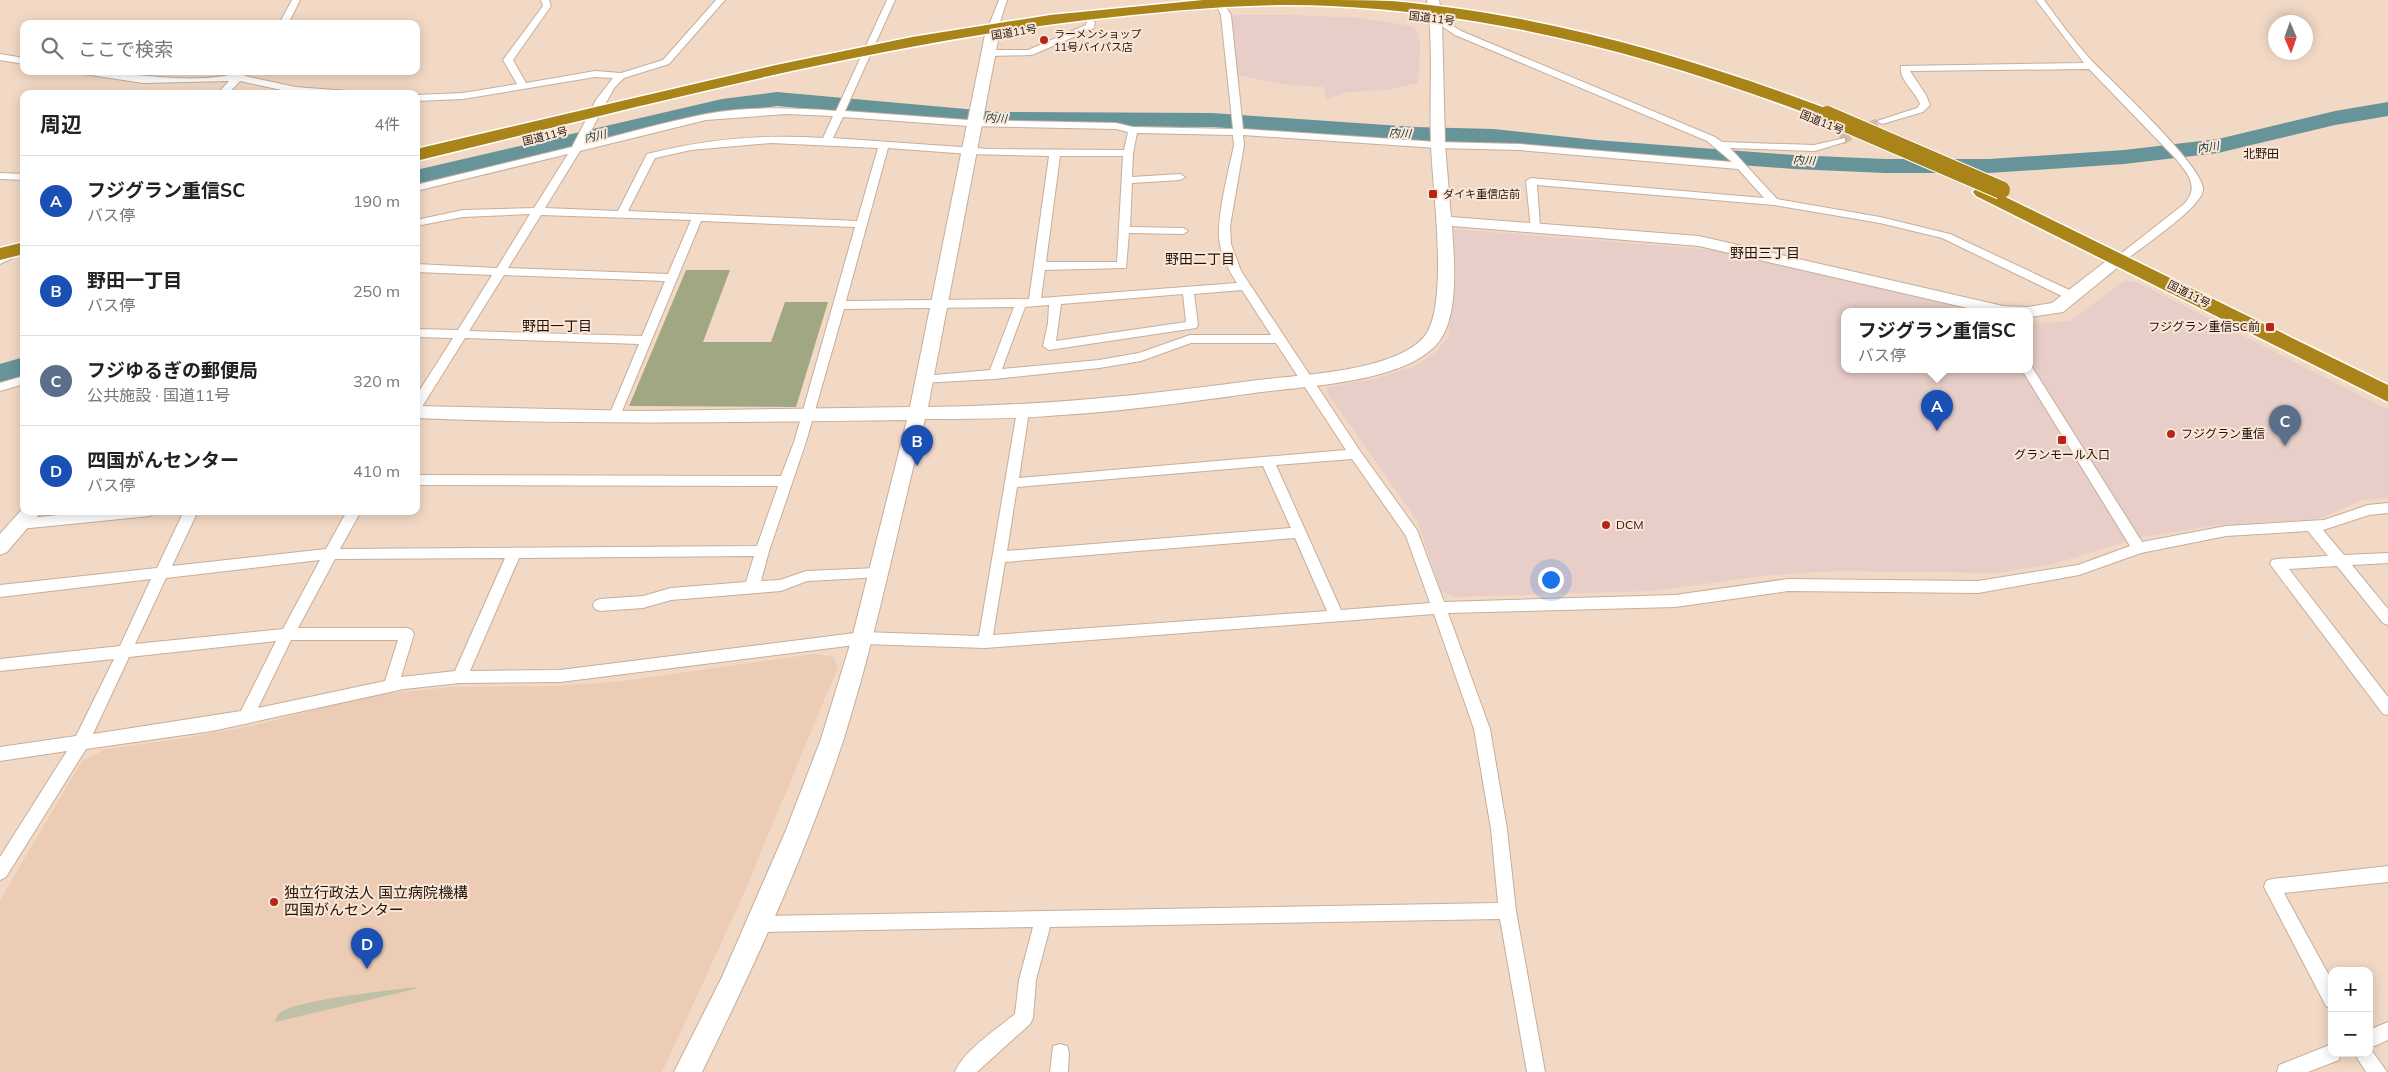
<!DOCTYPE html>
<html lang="ja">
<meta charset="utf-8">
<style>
body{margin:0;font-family:Mulish,"Noto Sans JP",sans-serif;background:#f6f6f6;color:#222}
.controls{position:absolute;right:15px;bottom:15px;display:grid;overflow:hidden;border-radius:10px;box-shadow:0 2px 12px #0003}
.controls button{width:45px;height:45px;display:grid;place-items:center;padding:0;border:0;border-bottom:1px solid #e0e0e0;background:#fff;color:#222;font:25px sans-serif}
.compass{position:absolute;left:2268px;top:15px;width:45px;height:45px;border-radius:50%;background:#fff;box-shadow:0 2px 12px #0003;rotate:178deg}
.you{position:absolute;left:1550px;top:579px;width:18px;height:18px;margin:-12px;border:4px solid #fff;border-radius:50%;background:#1a73e8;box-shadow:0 0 0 8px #1a73e833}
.badge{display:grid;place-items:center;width:32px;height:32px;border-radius:50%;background:#b42617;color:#fff;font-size:16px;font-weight:700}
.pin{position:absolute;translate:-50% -41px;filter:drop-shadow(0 1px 2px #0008)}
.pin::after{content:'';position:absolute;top:26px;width:18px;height:15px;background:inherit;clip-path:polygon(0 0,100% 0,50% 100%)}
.popup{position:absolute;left:1841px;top:308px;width:192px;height:65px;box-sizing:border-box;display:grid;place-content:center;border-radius:10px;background:#fff;filter:drop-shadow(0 1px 4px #0005);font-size:16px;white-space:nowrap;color:#767676}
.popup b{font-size:19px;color:#222}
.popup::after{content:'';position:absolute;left:50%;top:100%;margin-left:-10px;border:10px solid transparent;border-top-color:#fff}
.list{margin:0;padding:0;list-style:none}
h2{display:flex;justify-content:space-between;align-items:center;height:65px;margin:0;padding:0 20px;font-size:21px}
h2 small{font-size:16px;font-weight:400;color:#767676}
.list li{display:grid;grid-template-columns:32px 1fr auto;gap:15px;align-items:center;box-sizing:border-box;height:90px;padding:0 20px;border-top:1px solid #e0e0e0}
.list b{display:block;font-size:19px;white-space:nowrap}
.list p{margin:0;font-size:16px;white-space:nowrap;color:#767676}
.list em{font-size:16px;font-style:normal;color:#767676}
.icon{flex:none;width:28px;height:28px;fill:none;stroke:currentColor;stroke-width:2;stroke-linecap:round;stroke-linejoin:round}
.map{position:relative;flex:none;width:2388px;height:1072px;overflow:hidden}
.search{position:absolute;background:#fff;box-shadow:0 2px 12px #0003;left:20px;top:20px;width:400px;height:55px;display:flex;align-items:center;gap:12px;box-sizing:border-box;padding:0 18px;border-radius:10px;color:#767676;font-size:19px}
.panel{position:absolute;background:#fff;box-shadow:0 2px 12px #0003;left:20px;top:90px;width:400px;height:425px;border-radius:10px}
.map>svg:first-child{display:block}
.commercial{fill:#e7cec8}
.built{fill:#ecccb4}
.green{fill:#bec1a8}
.forest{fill:#a2a783}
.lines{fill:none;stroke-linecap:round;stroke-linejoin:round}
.river{fill:#669499;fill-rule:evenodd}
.street-tunnel{stroke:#d2bba9;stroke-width:10;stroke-dasharray:10 5;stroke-linecap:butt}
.street-casing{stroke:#c6ae9a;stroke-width:2}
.secondary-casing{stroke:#c6ae9a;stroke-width:2}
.highway-casing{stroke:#fff;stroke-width:3}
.street{fill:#fff;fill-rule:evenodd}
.secondary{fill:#fff;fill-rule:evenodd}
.highway{fill:#a98418;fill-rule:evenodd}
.highway-bridge-casing{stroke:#fff;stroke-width:20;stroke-linecap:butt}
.highway-bridge{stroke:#a98418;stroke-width:18}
.poi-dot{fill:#b42617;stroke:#fce7d7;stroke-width:2}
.labels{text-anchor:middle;stroke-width:4;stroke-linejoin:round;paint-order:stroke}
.far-street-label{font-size:11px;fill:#1d140d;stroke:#fce7d7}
.far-poi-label{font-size:11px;fill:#1d140d;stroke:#fce7d7;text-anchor:start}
.far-water-label{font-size:11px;font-style:italic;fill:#053639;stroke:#fce7d7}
.far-quarter-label{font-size:12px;fill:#1d140d;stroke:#fce7d7}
.poi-label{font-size:12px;fill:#1d140d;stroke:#fce7d7;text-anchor:start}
.neighbourhood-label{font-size:14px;fill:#1d140d;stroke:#fce7d7}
.near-poi-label{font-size:15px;fill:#1d140d;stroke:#fce7d7;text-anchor:start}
</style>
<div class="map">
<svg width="2388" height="1072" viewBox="0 0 2388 1072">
<rect width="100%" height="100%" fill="#f2d9c5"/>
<g class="commercial">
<path d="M 1232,15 L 1291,15 L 1362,18 L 1412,26 L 1417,30 L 1420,45 L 1418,83 L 1389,90 L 1349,92 L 1326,99 L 1324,87 L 1286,85 L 1237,75 Z"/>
<path d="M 1454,229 L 1727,251 L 1958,305 L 1977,312 L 1844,312 L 1844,370 L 2030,370 L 2030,324 L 2070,321 L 2124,281 L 2137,282 L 2388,409 L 2388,498 L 2362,500 L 2318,519 L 2219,525 L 2142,537 L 2053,564 L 1996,573 L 1836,571 L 1772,575 L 1651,591 L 1454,597 L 1441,591 L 1418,522 L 1326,391 L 1328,387 L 1378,378 L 1415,366 L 1435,353 L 1448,337 L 1453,302 Z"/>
</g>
<path class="built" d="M 814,654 L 834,657 L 838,667 L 741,900 L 662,1072 L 0,1072 L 0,900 L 82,761 L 106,749 L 180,739 L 251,726 L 374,695 L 450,687 L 556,686 L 615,682 Z"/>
<path class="green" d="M 416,987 L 415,989 L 275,1022 C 276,1018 277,1015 281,1012 C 302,999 387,991 416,987 Z"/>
<path class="forest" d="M 686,270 L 730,270 L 703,342 L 771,342 L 785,302 L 828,302 L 796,407 L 629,406 Z"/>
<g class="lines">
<g class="river">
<path d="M 777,92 L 999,112 L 1212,113 L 1415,127 L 1494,129 L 1596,140 L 1794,155 L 1885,159 L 1989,159 L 2124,150 L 2218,139 L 2335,111 L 2388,102 L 2388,116 L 2335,125 L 2218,153 L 2124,164 L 1989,173 L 1885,173 L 1794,169 L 1596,154 L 1494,143 L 1415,141 L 1212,127 L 999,126 L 777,106 L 722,113 L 416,184 L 416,170 L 722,99 Z"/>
<path d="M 24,357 L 24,376 L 0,382 L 0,364 Z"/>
</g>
<path class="street-tunnel" d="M 1841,140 L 1882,121"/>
<defs>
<g id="street">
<path d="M 292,0 L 300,0 L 288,24 L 279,24 Z"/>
<path d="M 541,0 L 549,0 L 551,6 L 513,60 L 526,83 L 595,71 L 621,73 L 663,60 L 716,0 L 725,0 L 669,64 L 624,78 L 614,88 L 584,144 C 624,134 665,122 706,114 C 749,106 793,108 836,111 L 887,0 L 895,0 L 845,111 L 968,120 L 1116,123 L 1133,127 L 1233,129 L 1221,15 L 1214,0 L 1222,0 L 1231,15 L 1243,129 L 1437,142 L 1519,144 L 1732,162 L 1707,141 L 1455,35 L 1433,20 L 1431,18 L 1436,15 L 1461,31 L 1715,137 L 1722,142 L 1814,145 L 1845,138 L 1845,142 L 1815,151 L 1730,148 L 1777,199 L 1880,217 L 1950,234 L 2078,294 L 2078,300 L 2070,300 L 1942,238 L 1880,223 L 1774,205 L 1537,185 L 1540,227 L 1535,230 L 1531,229 L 1526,181 L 1531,178 L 1764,198 L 1738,169 L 1519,150 L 1437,148 L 1243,135 L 1244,145 L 1230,226 L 1231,244 L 1241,271 L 1360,451 L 1417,530 L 1444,602 L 1675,595 L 1788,579 L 1978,581 L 2078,565 L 2130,546 L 2022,370 L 2030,370 L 2030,366 L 2032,367 L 2142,542 L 2226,526 L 2324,520 L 2368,505 L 2388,503 L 2388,513 L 2369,515 L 2323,530 L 2344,555 L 2388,553 L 2388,563 L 2352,565 L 2388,609 L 2388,625 L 2383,623 L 2337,566 L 2289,569 L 2388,697 L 2388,715 L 2383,714 L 2270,564 L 2272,560 L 2277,559 L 2328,556 L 2308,531 L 2226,536 L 2141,553 L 2079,575 L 1978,593 L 1788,591 L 1675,607 L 1448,613 L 1490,729 L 1507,829 L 1516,911 L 1545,1072 L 1527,1072 L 1500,919 L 1050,927 L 1036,980 L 1033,1018 L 1030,1024 L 977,1072 L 955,1072 C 963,1051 997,1029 1015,1014 L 1019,980 L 1033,927 L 758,932 L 752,930 L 749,924 L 752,918 L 758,916 L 1498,903 L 1491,829 L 1474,729 L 1434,614 L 985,648 L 863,644 L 560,682 L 460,683 L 404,689 L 212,731 L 86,749 L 6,877 L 0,880 L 0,857 L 67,751 L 0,761 L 0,747 L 76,736 L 114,659 L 0,671 L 0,659 L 120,646 L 151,579 L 0,597 L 0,585 L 157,568 L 184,511 L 198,511 L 172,566 L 326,549 L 347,511 L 361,511 L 340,549 L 757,546 L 778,486 L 416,485 L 416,475 L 781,476 L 794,442 L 855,227 L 701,221 L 618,421 L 610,421 L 608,418 L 639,344 L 465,338 L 420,410 L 416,411 L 416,396 L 453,338 L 416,337 L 416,329 L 458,330 L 492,275 L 416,272 L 416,264 L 497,268 L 530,214 L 463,217 L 416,226 L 416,220 L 463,210 L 534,208 L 568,154 L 416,191 L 416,185 L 572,147 L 596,100 L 613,78 L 595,77 L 463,99 L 416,101 L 416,95 L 463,93 L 517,84 L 503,60 L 543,6 ZM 786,114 L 833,116 L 823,138 C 763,134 706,139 647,154 L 618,211 L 545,208 L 580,151 L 706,120 ZM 843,117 L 968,126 L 1116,129 L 1128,132 L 1124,150 L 989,149 L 833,138 ZM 1137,133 L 1233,135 L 1234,145 C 1229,170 1215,221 1220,244 C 1222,258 1230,272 1237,283 L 1041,298 L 1045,270 L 1126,268 L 1129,233 L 1183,234 L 1188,231 L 1183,228 L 1130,227 L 1132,183 L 1180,180 L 1185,177 L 1180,174 L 1132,177 L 1133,153 ZM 771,143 L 878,148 L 857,221 L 628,211 L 655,158 L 691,150 ZM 888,148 L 969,154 L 1049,156 L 1029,299 L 846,301 ZM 1060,156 L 1123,156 L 1117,262 L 1046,262 ZM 541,215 L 691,220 L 668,274 L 508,268 ZM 504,275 L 665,281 L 642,336 L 469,331 ZM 1242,290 L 1271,335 L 1190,335 L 1139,353 L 1099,360 L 1002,369 L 1025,307 L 1049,305 L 1048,323 L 1043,346 L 1049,350 L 1196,328 L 1198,325 L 1194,294 ZM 1183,294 L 1186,322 L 1056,341 L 1061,304 ZM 1014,307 L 990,370 L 924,376 L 918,380 L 920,383 L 994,379 L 1099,368 L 1141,361 L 1191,343 L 1276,343 L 1346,450 L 1019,478 L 1029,411 L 1023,407 L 1017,411 L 979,636 L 863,632 L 560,670 L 470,671 L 519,558 L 754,556 L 746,582 L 671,588 L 643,596 L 600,599 L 595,601 L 593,605 L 595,609 L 600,611 L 643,608 L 671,600 L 781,591 L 807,581 L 882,577 L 884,573 L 882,569 L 877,568 L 806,571 L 780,580 L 761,581 L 769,551 L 806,442 L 844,309 ZM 1352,459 L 1406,536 L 1430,603 L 1341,610 L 1276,465 ZM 1263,466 L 1291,528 L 1007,551 L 1017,487 ZM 1295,538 L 1327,611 L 993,635 L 1005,562 ZM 505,558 L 455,671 L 401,677 L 414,634 L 412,630 L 407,628 L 298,628 L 335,559 ZM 320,560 L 283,629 L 135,644 L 166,578 ZM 291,640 L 398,640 L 385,681 L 258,708 ZM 276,641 L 241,711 L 93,734 L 129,657 Z"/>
<path d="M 999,0 L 1007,0 L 999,25 L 994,28 L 989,25 Z"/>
<path d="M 2036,0 L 2044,0 C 2059,21 2074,41 2091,60 C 2109,79 2208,170 2203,191 C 2199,209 2141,248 2124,261 L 2120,262 L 2114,259 L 2184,204 C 2200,187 2188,174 2176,159 L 2089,69 L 1910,71 L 1926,95 L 1930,105 L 1923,112 L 1882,124 L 1877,121 L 1917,108 L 1920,104 C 1916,92 1898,79 1901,66 L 2084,63 Z"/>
<path d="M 1090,19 L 1095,22 L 1094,28 L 1032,55 L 990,56 L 985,53 L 990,50 L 1028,50 L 1086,25 L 1087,20 Z"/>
<path d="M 0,54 L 24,58 L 24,64 L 0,60 Z"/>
<path d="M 79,71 C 131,71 191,87 241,72 L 244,73 L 245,76 L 295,87 L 348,91 L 353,94 L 295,93 L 240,81 L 228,94 L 217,94 L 229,81 L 143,83 L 84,74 Z"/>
<path d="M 0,173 L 24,174 L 24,180 L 0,179 Z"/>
<path d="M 24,246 L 24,252 L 0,264 L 0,256 L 17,247 Z"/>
<path d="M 24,376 L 24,384 L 0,391 L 0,383 Z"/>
<path d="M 97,511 L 157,511 L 150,516 L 20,529 L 13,524 L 20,519 Z"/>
<path d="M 2388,866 L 2388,882 L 2284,893 L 2332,981 L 2332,1009 L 2326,1006 L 2264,887 L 2266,881 L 2272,879 Z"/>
<path d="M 2388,1022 L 2388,1040 L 2370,1048 L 2387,1072 L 2366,1072 L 2354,1053 L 2369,1053 L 2369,1030 Z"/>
<path d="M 1060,1044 L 1067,1046 L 1069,1053 L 1068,1072 L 1050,1072 L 1053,1046 Z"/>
<path d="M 2332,1044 L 2332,1053 L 2341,1053 L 2339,1060 L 2308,1072 L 2277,1072 L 2279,1065 Z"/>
</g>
<g id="secondary">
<path d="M 1427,0 L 1439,0 L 1442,18 L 1445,144 L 1451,217 L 1699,236 L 2003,306 L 2027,307 L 2052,303 L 2114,255 L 2126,255 L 2128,259 L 2063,312 L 2030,317 L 2030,312 L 1985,312 L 1699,246 L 1452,226 C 1454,259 1460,318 1437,344 C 1403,382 1309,386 1261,392 C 1195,401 1128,411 1061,415 C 1016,419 971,419 925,419 C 898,526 877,633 844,738 C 807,852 755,964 702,1072 L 674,1072 L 722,977 L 786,830 L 821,739 L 852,638 L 907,420 C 743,422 580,425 416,418 L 416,406 L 640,411 L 910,407 L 987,25 L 994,21 L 1001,25 L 928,407 C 1040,406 1147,395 1258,380 C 1301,375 1395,371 1424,337 C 1450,306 1432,186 1431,144 C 1429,96 1434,48 1427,0 Z"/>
<path d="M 24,507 L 24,511 L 42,511 L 7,552 L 0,555 L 0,534 Z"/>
</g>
<g id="highway">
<path d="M 1203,0 C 1243,0 1283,0 1323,0 C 1346,0 1369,0 1391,1 C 1544,14 1691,57 1833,111 L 1836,115 L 1833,119 L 1821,119 C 1663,58 1501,14 1331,6 C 1250,2 1167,11 1086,20 C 860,47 638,107 416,161 L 416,149 L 776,65 L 912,37 L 1050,15 Z"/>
<path d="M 1983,186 L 2388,385 L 2388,402 L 1976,196 L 1973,192 L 1976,188 Z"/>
<path d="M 24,242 L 24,254 L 0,260 L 0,248 Z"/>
</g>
</defs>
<use href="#street" class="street-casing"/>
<use href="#secondary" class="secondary-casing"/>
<use href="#highway" class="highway-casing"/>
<use href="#street" class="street"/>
<use href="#secondary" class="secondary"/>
<use href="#highway" class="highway"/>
<defs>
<path id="highway-bridge" d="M 1827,115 L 2001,190"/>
</defs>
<use href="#highway-bridge" class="highway-bridge-casing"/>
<use href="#highway-bridge" class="highway-bridge"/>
</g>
<g class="poi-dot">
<circle cx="1044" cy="40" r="5"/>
<rect x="1428" y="189" width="10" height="10" rx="2.5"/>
<rect x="2265" y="322" width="10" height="10" rx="2.5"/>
<circle cx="2171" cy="434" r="5"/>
<rect x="2057" y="435" width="10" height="10" rx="2.5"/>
<circle cx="1606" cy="525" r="5"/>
<circle cx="274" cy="902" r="5"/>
</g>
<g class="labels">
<g class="far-street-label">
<text transform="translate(1432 18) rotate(7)" y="4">国道11号</text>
<text transform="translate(1014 32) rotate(-9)" y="4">国道11号</text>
<text transform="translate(1822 122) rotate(22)" y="4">国道11号</text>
<text transform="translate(545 136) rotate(-14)" y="4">国道11号</text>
<text transform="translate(2189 294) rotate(27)" y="4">国道11号</text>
</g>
<g class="far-poi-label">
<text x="1054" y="38">ラーメンショップ<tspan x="1054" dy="13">11号バイパス店</tspan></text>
<text x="1443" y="198">ダイキ重信店前</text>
</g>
<g class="far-water-label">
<text transform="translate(996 118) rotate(3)" y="4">内川</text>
<text transform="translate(1400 133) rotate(4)" y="4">内川</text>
<text transform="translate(595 136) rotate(-13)" y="4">内川</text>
<text transform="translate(2208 147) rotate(-8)" y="4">内川</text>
<text transform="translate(1804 160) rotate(4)" y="4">内川</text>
</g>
<g class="far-quarter-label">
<text x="2261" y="158">北野田</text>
</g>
<g class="poi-label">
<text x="2260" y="331" text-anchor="end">フジグラン重信SC前</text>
<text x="2181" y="438">フジグラン重信</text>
<text x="2062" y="459" text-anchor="middle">グランモール入口</text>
<text x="1616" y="529">DCM</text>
</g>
<g class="neighbourhood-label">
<text x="1765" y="258">野田三丁目</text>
<text x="1200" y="264">野田二丁目</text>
<text x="557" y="331">野田一丁目</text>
</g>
<g class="near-poi-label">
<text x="284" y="898">独立行政法人 国立病院機構<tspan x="284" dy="17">四国がんセンター</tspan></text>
</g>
</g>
</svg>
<div class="controls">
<button>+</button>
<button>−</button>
</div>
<svg class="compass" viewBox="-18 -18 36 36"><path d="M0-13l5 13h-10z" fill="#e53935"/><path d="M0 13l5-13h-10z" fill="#767676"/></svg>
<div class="you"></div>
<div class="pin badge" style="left:1937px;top:431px;background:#1a4fb4">A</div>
<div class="popup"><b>フジグラン重信SC</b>バス停</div>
<div class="pin badge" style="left:917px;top:466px;background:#1a4fb4">B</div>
<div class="pin badge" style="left:2285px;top:446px;background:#5c6f8a">C</div>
<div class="pin badge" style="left:367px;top:969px;background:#1a4fb4">D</div>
<div class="search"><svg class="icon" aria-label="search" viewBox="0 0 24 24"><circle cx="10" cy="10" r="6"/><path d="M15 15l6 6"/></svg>ここで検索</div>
<section class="panel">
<h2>周辺<small>4件</small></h2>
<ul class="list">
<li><span class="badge" style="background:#1a4fb4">A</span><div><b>フジグラン重信SC</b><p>バス停</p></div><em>190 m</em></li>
<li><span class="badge" style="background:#1a4fb4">B</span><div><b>野田一丁目</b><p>バス停</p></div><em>250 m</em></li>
<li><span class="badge" style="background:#5c6f8a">C</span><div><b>フジゆるぎの郵便局</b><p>公共施設 · 国道11号</p></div><em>320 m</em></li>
<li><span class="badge" style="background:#1a4fb4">D</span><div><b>四国がんセンター</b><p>バス停</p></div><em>410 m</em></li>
</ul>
</section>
</div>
